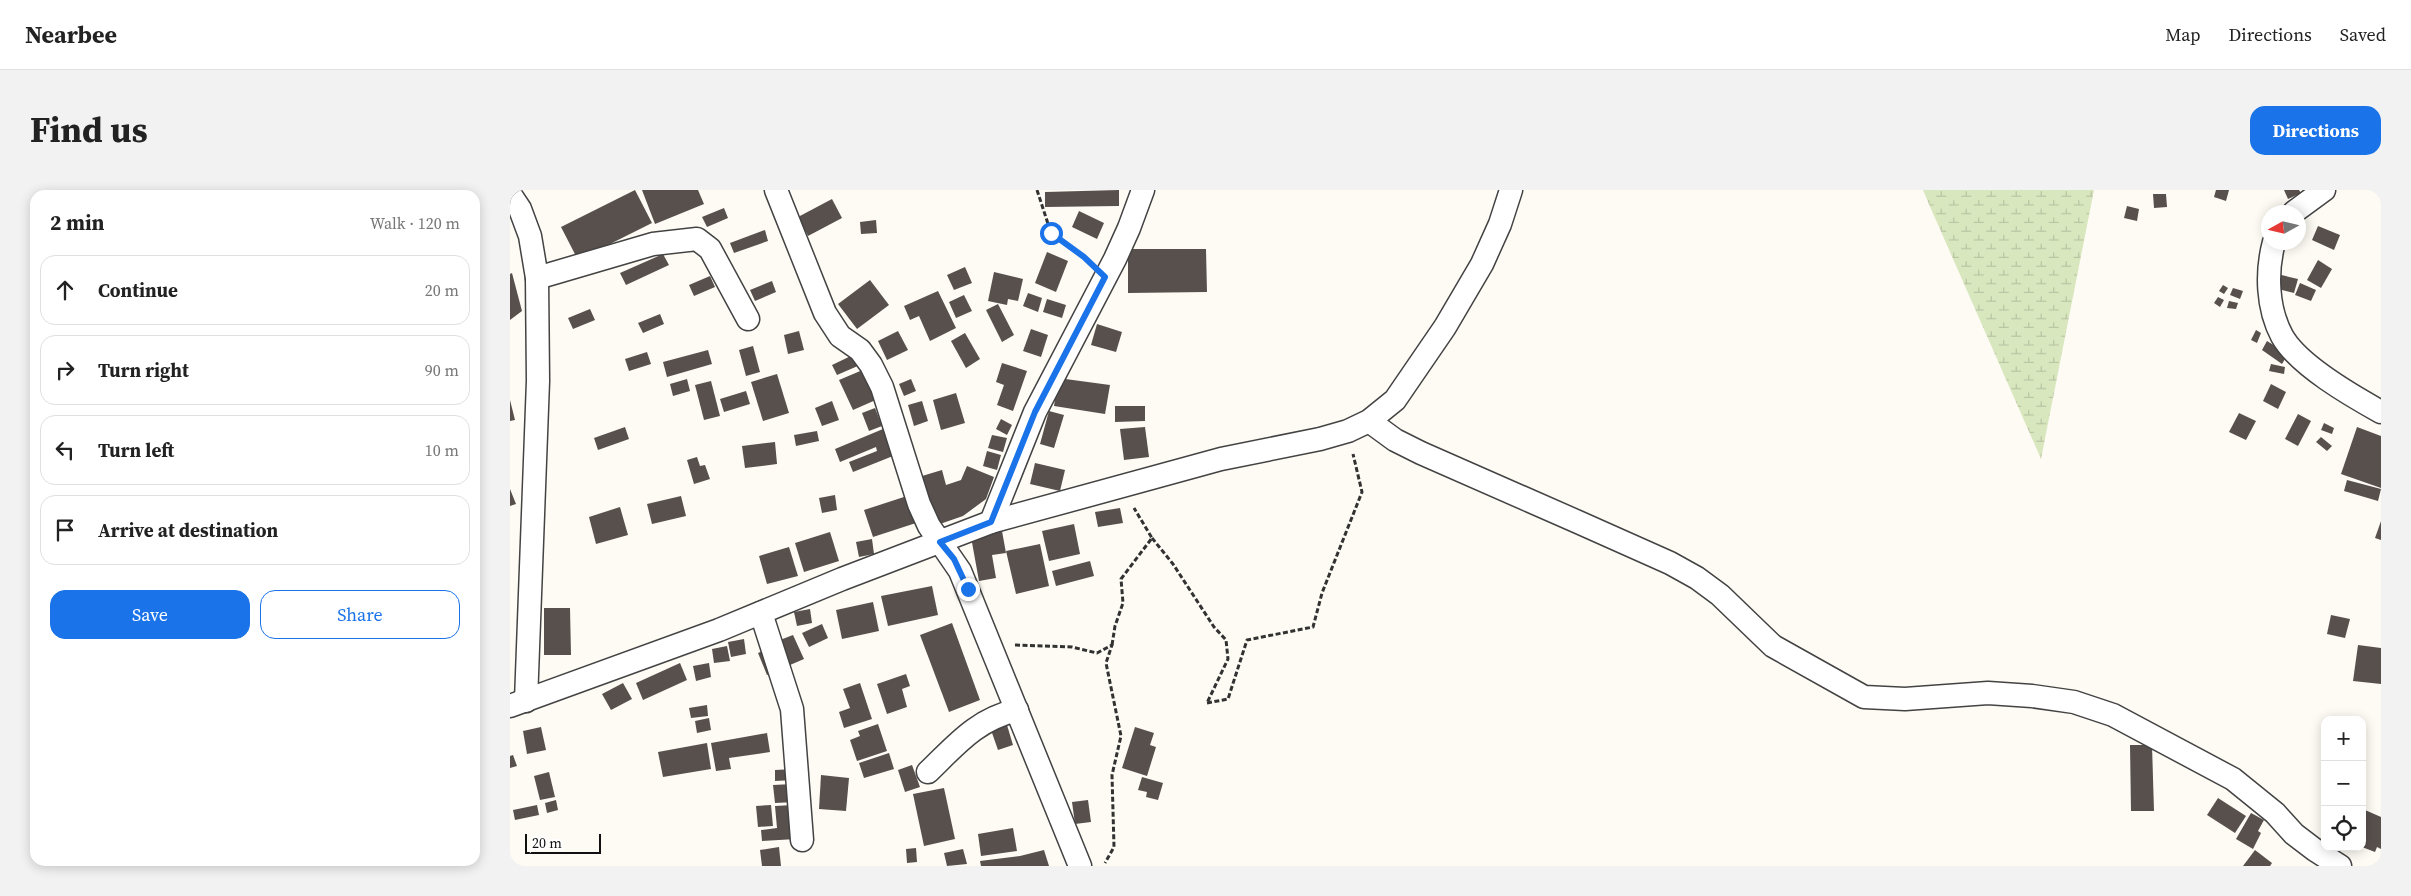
<!DOCTYPE html>
<meta charset="utf-8">
<style>
body{margin:0;font-family:"Source Serif 4",serif;background:#f2f2f2;color:#222}
.controls{position:absolute;right:15px;bottom:15px;display:grid;overflow:hidden;border-radius:10px;box-shadow:0 2px 12px #0003}
.controls button{width:45px;height:45px;display:grid;place-items:center;padding:0;border:0;border-bottom:1px solid #e0e0e0;background:#fff;color:#222;font:25px sans-serif}
.compass{position:absolute;left:1751px;top:15px;width:45px;height:45px;border-radius:50%;background:#fff;box-shadow:0 2px 12px #0003;rotate:262deg}
.scale{position:absolute;left:15px;bottom:12px;width:76px;box-sizing:border-box;padding-left:5px;border:2px solid #101010;border-top:0;font-size:14px;line-height:18px;white-space:nowrap;color:#101010;-webkit-text-stroke:4px #fff;paint-order:stroke}
.stop{position:absolute;width:15px;height:15px;margin:-11px;border:4px solid #1a73e8;border-radius:50%;background:#fff}
.stop.end{background:#1a73e8;border-color:#fff;box-shadow:0 1px 5px #0008}
.list{margin:0;padding:0;list-style:none}
h2{display:flex;justify-content:space-between;align-items:center;height:65px;margin:0;padding:0 20px;font-size:21px}
h2 small{font-size:16px;font-weight:400;color:#767676}
.list li{display:grid;grid-template-columns:32px 1fr auto;gap:15px;align-items:center;box-sizing:border-box;height:70px;margin:0 10px 10px;padding:0 10px;border:1px solid #e0e0e0;border-radius:15px}
.list b{display:block;font-size:19px;white-space:nowrap}
.list em{font-size:16px;font-style:normal;color:#767676}
.actions{display:flex;gap:10px;padding:15px 20px}
.actions a{flex:1;padding:11px 0;border:1px solid #1a73e8;border-radius:15px;text-align:center;font-size:18px;color:#1a73e8}
.actions .main{background:#1a73e8;color:#fff}
.icon{flex:none;width:28px;height:28px;fill:none;stroke:currentColor;stroke-width:2;stroke-linecap:round;stroke-linejoin:round}
.map{position:relative;flex:none;width:1871px;height:676px;overflow:hidden;border-radius:15px}
header{display:flex;align-items:center;gap:30px;box-sizing:border-box;height:70px;padding:0 25px;background:#fff;border-bottom:1px solid #e0e0e0}
header strong{font-size:24px}
nav{display:flex;gap:28px;margin-inline-start:auto;font-size:18px}
.intro{display:flex;align-items:center;justify-content:space-between;box-sizing:border-box;height:120px;padding:0 30px}
h1{margin:0;font-size:35px}
.button{padding:12px 22px;border-radius:15px;background:#1a73e8;color:#fff;font-size:18px;font-weight:700}
main{display:flex;gap:30px;padding:0 30px}
aside{flex:1;background:#fff;border-radius:15px;box-shadow:0 2px 12px #0003}
.map>svg:first-child{display:block}
.wetland{fill:url(#wetland-marsh)}
.building{fill:#58504d}
.lines{fill:none;stroke-linecap:round;stroke-linejoin:round}
.minor-casing{stroke:#434343;stroke-width:25}
.path{stroke:#323232;stroke-width:3;stroke-dasharray:5 2.5;stroke-linecap:butt}
.minor{stroke:#fff;stroke-width:22}
.route{stroke:#1a73e8;stroke-width:6}
</style>
<header>
<strong>Nearbee</strong>
<nav><a>Map</a><a>Directions</a><a>Saved</a></nav>
</header>
<div class="intro"><h1>Find us</h1><a class="button">Directions</a></div>
<main>
<aside>
<h2>2 min<small>Walk · 120 m</small></h2>
<ul class="list">
<li><svg class="icon" aria-label="ahead" viewBox="0 0 24 24"><path d="M12 20V5M6 11l6-6 6 6"/></svg><div><b>Continue</b></div><em>20 m</em></li>
<li><svg class="icon" aria-label="right" viewBox="0 0 24 24"><path d="M7 20v-9h11M14 6l5 5-5 5"/></svg><div><b>Turn right</b></div><em>90 m</em></li>
<li><svg class="icon" aria-label="left" viewBox="0 0 24 24"><path d="M17 20v-9H6M10 6l-5 5 5 5"/></svg><div><b>Turn left</b></div><em>10 m</em></li>
<li><svg class="icon" aria-label="arrive" viewBox="0 0 24 24"><path d="M6 21V4h12l-3 4 3 4H6"/></svg><div><b>Arrive at destination</b></div></li>
</ul>
<div class="actions"><a class="main">Save</a><a>Share</a></div>
</aside>
<div class="map">
<svg width="1871" height="676" viewBox="0 0 1871 676">
<defs>
<pattern id="wetland-marsh" width="20" height="14" patternUnits="userSpaceOnUse" patternTransform="scale(1.25)"><rect width="20" height="14" fill="#d9e7bf"/><path d="M1 5h8M5 5V1M11 12h8M15 12V8" fill="none" stroke="#b9c5a3"/></pattern>
</defs>
<rect width="100%" height="100%" fill="#fefbf4"/>
<path class="wetland" d="M 1413,0 L 1584,0 L 1531,269 L 1418,12 Z"/>
<g class="building">
<path d="M 125,0 L 142,33 L 68,70 L 51,37 Z"/>
<path d="M 132,0 L 188,0 L 194,14 L 145,34 Z"/>
<path d="M 609,0 L 609,16 L 535,17 L 535,2 Z"/>
<path d="M 1706,0 L 1719,0 L 1716,11 L 1704,7 Z"/>
<path d="M 1774,0 L 1789,0 L 1791,3 L 1778,9 Z"/>
<path d="M 1643,4 L 1656,4 L 1657,17 L 1644,18 Z"/>
<path d="M 322,9 L 332,28 L 298,46 L 288,27 Z"/>
<path d="M 1617,16 L 1629,19 L 1627,31 L 1614,28 Z"/>
<path d="M 214,18 L 218,28 L 197,37 L 192,27 Z"/>
<path d="M 569,21 L 594,33 L 587,49 L 562,37 Z"/>
<path d="M 366,30 L 367,43 L 351,44 L 350,32 Z"/>
<path d="M 1808,36 L 1830,45 L 1824,60 L 1802,50 Z"/>
<path d="M 255,40 L 258,51 L 224,63 L 220,53 Z"/>
<path d="M 618,59 L 696,59 L 697,102 L 618,103 Z"/>
<path d="M 537,62 L 558,71 L 546,102 L 525,93 Z"/>
<path d="M 153,64 L 159,75 L 116,95 L 110,83 Z"/>
<path d="M 1808,70 L 1822,79 L 1811,98 L 1797,90 Z"/>
<path d="M 455,77 L 462,93 L 444,100 L 437,85 Z"/>
<path d="M 484,82 L 513,89 L 508,111 L 498,109 L 497,115 L 478,111 Z"/>
<path d="M 2,83 L 12,121 L 0,130 L 0,84 Z"/>
<path d="M 1767,84 L 1788,89 L 1784,103 L 1764,98 Z"/>
<path d="M 200,86 L 205,97 L 184,106 L 179,95 Z"/>
<path d="M 360,90 L 379,115 L 347,139 L 328,114 Z"/>
<path d="M 262,91 L 266,102 L 245,111 L 240,100 Z"/>
<path d="M 1790,93 L 1806,100 L 1801,111 L 1785,105 Z"/>
<path d="M 1713,95 L 1718,98 L 1714,104 L 1709,101 Z"/>
<path d="M 1723,98 L 1733,101 L 1730,109 L 1720,105 Z"/>
<path d="M 428,101 L 446,138 L 420,151 L 409,126 L 400,130 L 394,116 Z"/>
<path d="M 518,103 L 532,108 L 528,122 L 513,116 Z"/>
<path d="M 454,105 L 462,121 L 446,128 L 439,112 Z"/>
<path d="M 1708,107 L 1714,110 L 1710,117 L 1704,113 Z"/>
<path d="M 537,109 L 556,115 L 552,128 L 533,122 Z"/>
<path d="M 1719,111 L 1728,113 L 1726,119 L 1717,118 Z"/>
<path d="M 488,114 L 504,145 L 492,152 L 476,120 Z"/>
<path d="M 80,119 L 85,130 L 63,139 L 58,128 Z"/>
<path d="M 150,124 L 154,134 L 133,143 L 128,133 Z"/>
<path d="M 587,134 L 612,142 L 606,162 L 581,155 Z"/>
<path d="M 521,139 L 538,145 L 531,167 L 513,161 Z"/>
<path d="M 1746,140 L 1751,143 L 1747,153 L 1741,150 Z"/>
<path d="M 289,141 L 294,160 L 278,164 L 274,145 Z"/>
<path d="M 388,141 L 398,160 L 377,170 L 368,151 Z"/>
<path d="M 455,143 L 470,169 L 456,178 L 441,151 Z"/>
<path d="M 1757,151 L 1778,164 L 1772,174 L 1752,160 Z"/>
<path d="M 243,156 L 250,182 L 236,186 L 229,160 Z"/>
<path d="M 198,160 L 202,174 L 157,187 L 153,172 Z"/>
<path d="M 137,162 L 141,174 L 119,181 L 115,169 Z"/>
<path d="M 345,164 L 350,175 L 327,185 L 322,175 Z"/>
<path d="M 492,173 L 517,181 L 503,221 L 487,215 L 494,195 L 486,192 Z"/>
<path d="M 1761,174 L 1775,177 L 1774,184 L 1759,181 Z"/>
<path d="M 355,179 L 368,209 L 343,220 L 329,190 Z"/>
<path d="M 267,184 L 279,223 L 253,231 L 241,192 Z"/>
<path d="M 548,188 L 600,195 L 595,224 L 544,216 Z"/>
<path d="M 177,189 L 180,201 L 163,206 L 160,194 Z"/>
<path d="M 401,189 L 406,201 L 394,206 L 389,194 Z"/>
<path d="M 201,191 L 210,226 L 194,230 L 185,195 Z"/>
<path d="M 1761,194 L 1776,202 L 1768,219 L 1753,211 Z"/>
<path d="M 236,201 L 240,214 L 214,222 L 210,209 Z"/>
<path d="M 446,203 L 455,233 L 431,240 L 423,210 Z"/>
<path d="M 0,210 L 5,230 L 0,231 Z"/>
<path d="M 322,211 L 329,230 L 312,236 L 305,218 Z"/>
<path d="M 412,211 L 418,231 L 404,236 L 398,215 Z"/>
<path d="M 605,216 L 635,216 L 635,231 L 605,232 Z"/>
<path d="M 365,218 L 372,236 L 359,241 L 352,223 Z"/>
<path d="M 539,221 L 554,225 L 544,258 L 530,254 Z"/>
<path d="M 1729,223 L 1746,231 L 1736,250 L 1719,242 Z"/>
<path d="M 1788,224 L 1801,231 L 1788,256 L 1775,249 Z"/>
<path d="M 491,229 L 502,235 L 497,245 L 486,239 Z"/>
<path d="M 1814,233 L 1824,238 L 1822,244 L 1811,240 Z"/>
<path d="M 115,237 L 119,249 L 88,260 L 84,248 Z"/>
<path d="M 635,237 L 639,267 L 614,270 L 610,239 Z"/>
<path d="M 1847,237 L 1871,246 L 1871,298 L 1831,284 Z"/>
<path d="M 373,239 L 383,266 L 343,282 L 339,272 L 367,261 L 366,257 L 330,272 L 325,259 Z"/>
<path d="M 307,241 L 309,251 L 286,256 L 284,245 Z"/>
<path d="M 482,245 L 497,248 L 493,262 L 478,258 Z"/>
<path d="M 1811,247 L 1822,256 L 1817,261 L 1806,252 Z"/>
<path d="M 265,252 L 267,274 L 235,278 L 232,256 Z"/>
<path d="M 477,261 L 491,265 L 487,280 L 473,276 Z"/>
<path d="M 187,267 L 190,276 L 195,275 L 200,289 L 184,294 L 177,270 Z"/>
<path d="M 525,273 L 555,280 L 550,301 L 520,294 Z"/>
<path d="M 457,276 L 484,287 L 476,309 L 453,326 L 427,335 L 412,286 L 432,280 L 436,295 L 451,290 Z"/>
<path d="M 1837,290 L 1871,299 L 1868,311 L 1834,301 Z"/>
<path d="M 0,299 L 6,314 L 0,316 Z"/>
<path d="M 325,305 L 327,320 L 312,323 L 309,308 Z"/>
<path d="M 171,306 L 176,326 L 142,334 L 137,314 Z"/>
<path d="M 397,306 L 406,333 L 363,347 L 354,320 Z"/>
<path d="M 110,317 L 118,345 L 86,354 L 79,327 Z"/>
<path d="M 610,318 L 613,333 L 588,337 L 585,322 Z"/>
<path d="M 1871,331 L 1871,350 L 1865,348 Z"/>
<path d="M 564,334 L 570,364 L 539,371 L 532,341 Z"/>
<path d="M 492,341 L 496,363 L 482,365 L 486,388 L 469,391 L 461,347 Z"/>
<path d="M 320,342 L 329,371 L 294,382 L 285,353 Z"/>
<path d="M 362,349 L 364,364 L 349,367 L 346,352 Z"/>
<path d="M 530,354 L 539,396 L 506,404 L 496,361 Z"/>
<path d="M 279,357 L 288,386 L 257,394 L 249,366 Z"/>
<path d="M 580,371 L 584,386 L 546,396 L 542,381 Z"/>
<path d="M 422,396 L 428,425 L 378,436 L 371,406 Z"/>
<path d="M 363,412 L 369,441 L 332,449 L 326,420 Z"/>
<path d="M 34,418 L 60,418 L 61,465 L 34,465 Z"/>
<path d="M 300,419 L 302,433 L 287,436 L 284,422 Z"/>
<path d="M 1821,425 L 1840,429 L 1835,448 L 1817,444 Z"/>
<path d="M 442,433 L 470,510 L 439,522 L 410,445 Z"/>
<path d="M 312,434 L 318,448 L 299,457 L 292,443 Z"/>
<path d="M 283,445 L 294,469 L 280,475 L 270,450 Z"/>
<path d="M 234,449 L 236,464 L 221,467 L 218,452 Z"/>
<path d="M 1848,455 L 1871,458 L 1871,494 L 1843,491 Z"/>
<path d="M 217,456 L 220,471 L 204,473 L 202,459 Z"/>
<path d="M 260,458 L 268,481 L 257,485 L 248,463 Z"/>
<path d="M 170,473 L 177,490 L 133,510 L 126,493 Z"/>
<path d="M 199,473 L 201,487 L 186,491 L 183,476 Z"/>
<path d="M 396,484 L 400,496 L 392,499 L 397,517 L 377,524 L 367,494 Z"/>
<path d="M 113,493 L 122,509 L 101,520 L 92,504 Z"/>
<path d="M 350,493 L 362,529 L 334,538 L 329,522 L 340,518 L 333,499 Z"/>
<path d="M 197,515 L 198,526 L 181,528 L 179,518 Z"/>
<path d="M 199,528 L 201,540 L 187,543 L 185,531 Z"/>
<path d="M 368,534 L 377,561 L 347,571 L 340,550 L 350,546 L 348,541 Z"/>
<path d="M 497,535 L 503,555 L 488,560 L 481,540 Z"/>
<path d="M 31,537 L 36,560 L 17,564 L 13,541 Z"/>
<path d="M 625,537 L 644,543 L 640,555 L 646,557 L 637,586 L 612,578 Z"/>
<path d="M 257,543 L 260,562 L 219,568 L 221,579 L 206,581 L 201,553 Z"/>
<path d="M 197,553 L 201,579 L 153,587 L 148,562 Z"/>
<path d="M 1620,555 L 1642,555 L 1644,621 L 1621,621 Z"/>
<path d="M 379,563 L 384,579 L 354,588 L 349,573 Z"/>
<path d="M 3,565 L 7,576 L 0,578 L 0,566 Z"/>
<path d="M 402,575 L 410,597 L 395,602 L 388,580 Z"/>
<path d="M 284,579 L 284,590 L 265,591 L 265,580 Z"/>
<path d="M 39,582 L 45,607 L 30,610 L 24,586 Z"/>
<path d="M 311,585 L 339,588 L 336,621 L 309,619 Z"/>
<path d="M 632,587 L 653,593 L 648,610 L 636,607 L 637,602 L 628,600 Z"/>
<path d="M 283,594 L 285,612 L 265,613 L 263,595 Z"/>
<path d="M 434,598 L 445,649 L 414,656 L 403,604 Z"/>
<path d="M 1708,608 L 1736,626 L 1725,643 L 1697,625 Z"/>
<path d="M 46,610 L 48,620 L 37,623 L 35,613 Z"/>
<path d="M 578,610 L 581,632 L 565,634 L 562,612 Z"/>
<path d="M 27,615 L 29,625 L 5,630 L 3,620 Z"/>
<path d="M 261,615 L 263,636 L 248,637 L 246,616 Z"/>
<path d="M 283,615 L 286,649 L 252,651 L 251,640 L 267,638 L 265,616 Z"/>
<path d="M 1855,620 L 1871,627 L 1871,659 L 1867,657 L 1865,662 L 1852,657 L 1855,646 L 1852,645 L 1852,627 Z"/>
<path d="M 1741,623 L 1754,630 L 1748,641 L 1751,643 L 1743,659 L 1726,649 Z"/>
<path d="M 503,638 L 507,661 L 471,666 L 468,644 Z"/>
<path d="M 269,657 L 271,676 L 252,676 L 250,660 Z"/>
<path d="M 406,658 L 407,672 L 397,673 L 396,659 Z"/>
<path d="M 453,659 L 457,674 L 437,676 L 434,663 Z"/>
<path d="M 534,660 L 539,676 L 471,676 L 470,671 L 510,666 Z"/>
<path d="M 1745,660 L 1762,673 L 1760,676 L 1733,676 Z"/>
</g>
<g class="lines">
<defs>
<g id="minor">
<path d="M 266,0 L 315,123 L 330,146 L 350,160 L 361,175 L 372,197 L 409,314 L 419,336 L 450,381 L 570,676"/>
<path d="M 0,4 L 10,19 L 20,46 L 27,88 L 28,191 L 16,511"/>
<path d="M 1784,22 L 1814,0"/>
<path d="M 1764,52 C 1756,82 1757,118 1772,146 C 1788,175 1842,206 1871,222"/>
<path d="M 27,88 L 143,54 L 187,49 L 200,59 L 238,129"/>
<path d="M 859,231 L 885,250 L 911,263 L 1068,332 L 1160,373 L 1187,388 L 1210,405 L 1263,456 L 1354,507 L 1395,509 L 1478,503 L 1522,506 L 1564,512 L 1603,525 L 1723,589 L 1765,623 L 1784,644 L 1805,660 L 1830,676"/>
<path d="M 481,332 L 711,269 L 810,249 L 838,241 L 859,231 L 885,210 L 935,137 L 972,74 L 990,34 L 1001,0"/>
<path d="M 251,423 L 282,519 L 292,650"/>
<path d="M 0,516 L 209,440 L 332,389 L 481,332 L 525,222 L 605,69 L 619,38 L 633,0"/>
<path d="M 418,582 C 447,554 466,530 507,520"/>
</g>
</defs>
<use href="#minor" class="minor-casing"/>
<g class="path">
<path d="M 527,0 L 541,43 L 578,71"/>
<path d="M 642,348 L 663,374 L 704,437 L 716,450 L 718,469 L 697,513"/>
<path d="M 505,455 L 562,457 L 587,463 L 602,455 L 596,473 L 611,546 L 602,585 L 604,657 L 595,673"/>
<path d="M 602,455 L 605,436 L 613,413 L 611,389 L 642,348 L 624,318"/>
<path d="M 697,513 L 718,509 L 737,450 L 803,437 L 812,403 L 852,302 L 843,264"/>
</g>
<use href="#minor" class="minor"/>
</g>
<g class="lines">
<path class="route" d="M 458,399 L 444,369 L 430,352 L 481,332 L 525,222 L 595,87 L 574,67 L 541,43"/>
</g>
</svg>
<div class="controls">
<button>+</button>
<button>−</button>
<button><svg class="icon" aria-label="locate" viewBox="0 0 24 24"><circle cx="12" cy="12" r="6"/><path d="M12 2v4M12 18v4M2 12h4M18 12h4"/></svg></button>
</div>
<svg class="compass" viewBox="-18 -18 36 36"><path d="M0-13l5 13h-10z" fill="#e53935"/><path d="M0 13l5-13h-10z" fill="#767676"/></svg>
<div class="scale">20 m</div>
<div class="stop" style="left:541px;top:43px"></div>
<div class="stop end" style="left:458px;top:399px"></div>
</div>
</main>
